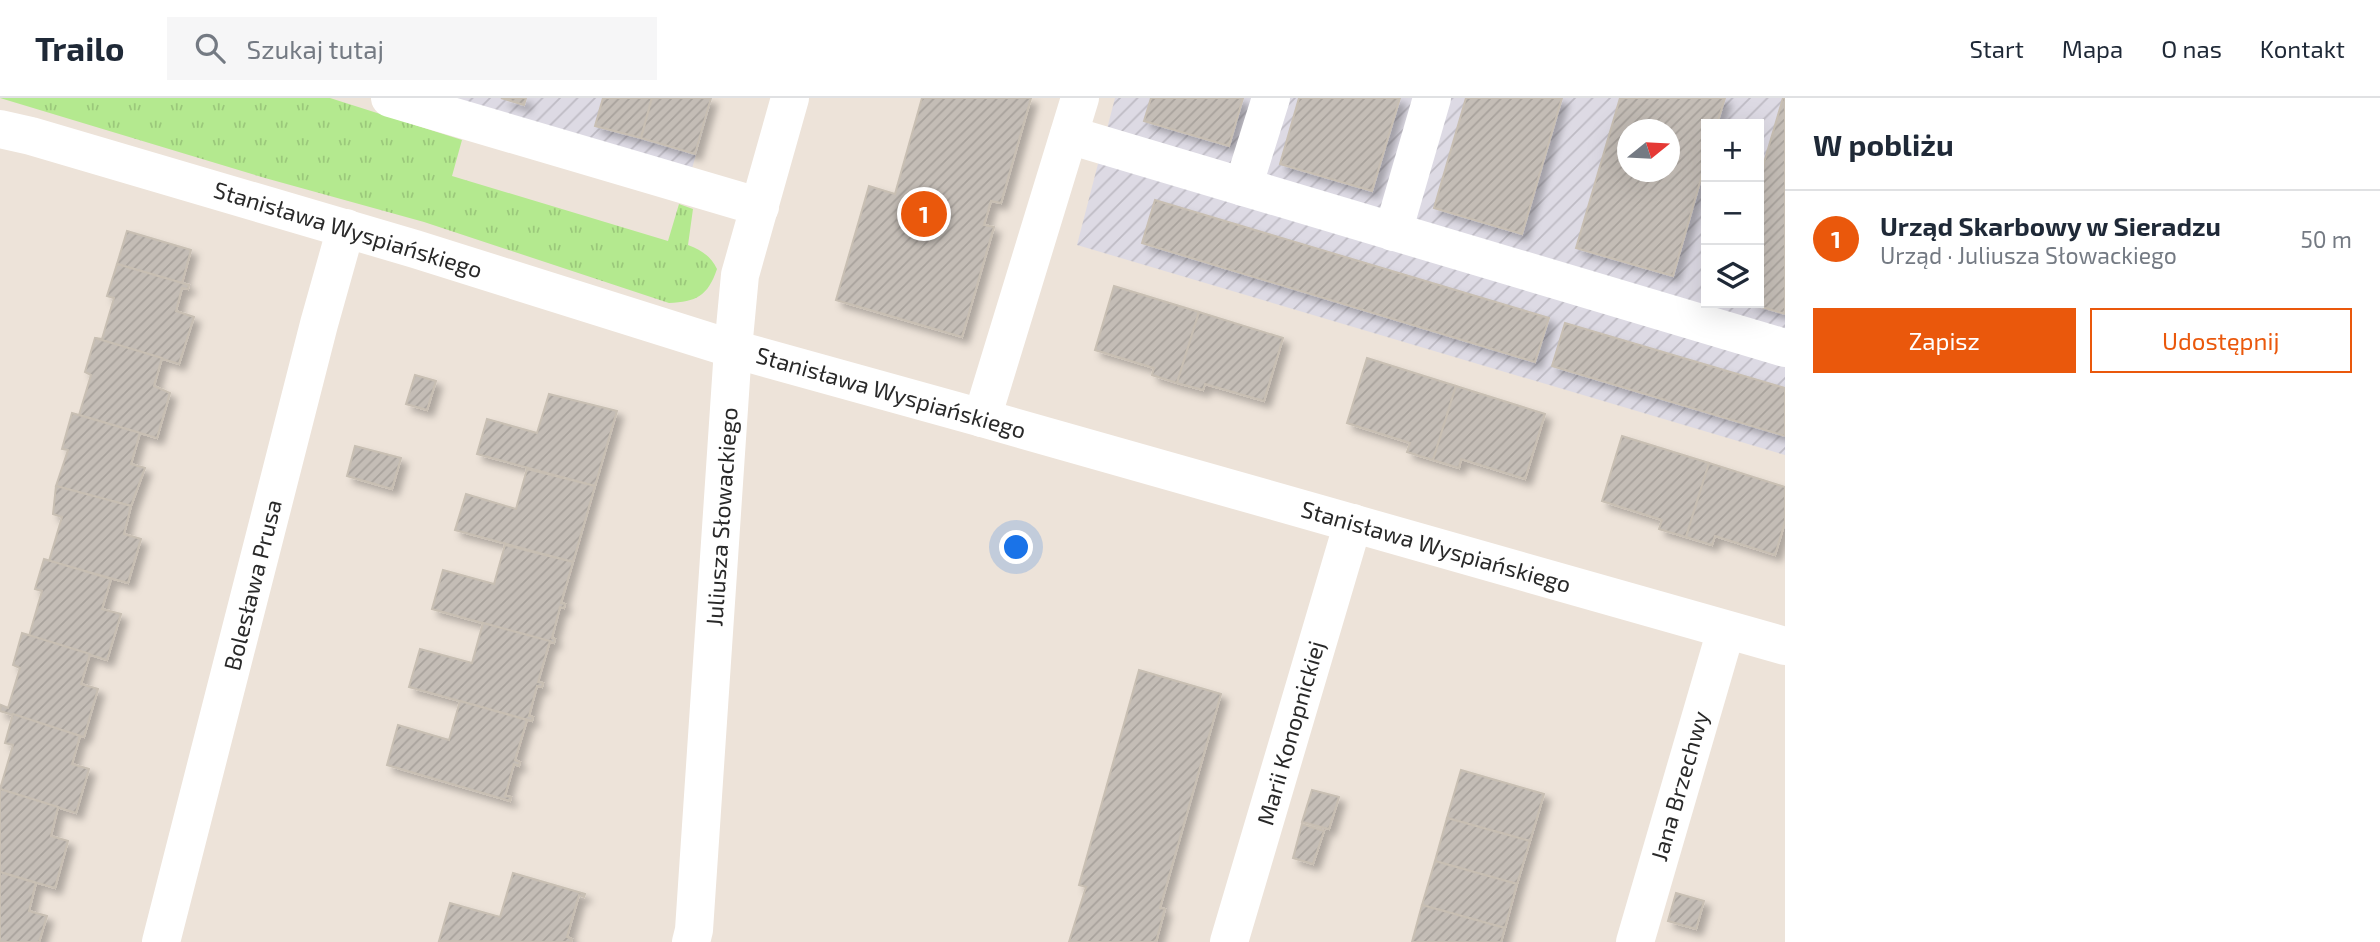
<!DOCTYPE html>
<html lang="pl">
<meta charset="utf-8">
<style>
body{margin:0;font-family:"Exo 2",sans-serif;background:#f6f6f7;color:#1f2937}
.controls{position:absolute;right:21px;top:21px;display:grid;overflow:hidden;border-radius:0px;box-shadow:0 7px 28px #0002}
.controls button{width:63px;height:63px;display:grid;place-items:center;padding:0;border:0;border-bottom:2px solid #e0e1e3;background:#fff;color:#1f2937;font:35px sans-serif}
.compass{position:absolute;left:1617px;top:21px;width:63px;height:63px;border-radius:50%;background:#fff;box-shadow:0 7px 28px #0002;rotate:72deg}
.you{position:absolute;left:1017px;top:450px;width:24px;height:24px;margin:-18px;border:5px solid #fff;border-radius:50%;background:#1a73e8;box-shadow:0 0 0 10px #1a73e833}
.badge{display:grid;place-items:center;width:46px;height:46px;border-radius:50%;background:#ea580c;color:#fff;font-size:23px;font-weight:700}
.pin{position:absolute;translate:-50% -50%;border:4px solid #fff;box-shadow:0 2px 7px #0006}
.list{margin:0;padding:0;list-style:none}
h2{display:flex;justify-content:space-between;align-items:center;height:91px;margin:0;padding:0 28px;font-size:30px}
h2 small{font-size:23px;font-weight:400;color:#747a83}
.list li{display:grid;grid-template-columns:46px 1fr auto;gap:21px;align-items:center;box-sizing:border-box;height:98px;padding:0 28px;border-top:2px solid #e0e1e3}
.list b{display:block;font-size:26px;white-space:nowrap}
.list p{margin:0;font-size:23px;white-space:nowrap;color:#747a83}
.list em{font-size:23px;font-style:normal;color:#747a83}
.actions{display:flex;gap:14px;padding:21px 28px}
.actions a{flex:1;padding:16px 0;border:2px solid #ea580c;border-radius:0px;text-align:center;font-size:24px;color:#ea580c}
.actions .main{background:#ea580c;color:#fff}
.icon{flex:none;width:38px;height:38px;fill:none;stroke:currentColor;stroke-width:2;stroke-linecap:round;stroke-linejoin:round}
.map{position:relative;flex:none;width:1785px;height:844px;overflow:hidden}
header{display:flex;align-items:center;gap:42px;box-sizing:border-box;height:98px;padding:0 35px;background:#fff;border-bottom:2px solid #e0e1e3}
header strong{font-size:33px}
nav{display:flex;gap:38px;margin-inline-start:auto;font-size:24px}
.search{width:490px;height:63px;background:#f6f6f7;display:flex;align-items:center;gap:18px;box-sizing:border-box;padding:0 24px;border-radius:0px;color:#747a83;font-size:26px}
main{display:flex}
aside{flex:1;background:#fff}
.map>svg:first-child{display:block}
.industrial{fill:url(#industrial-furrows);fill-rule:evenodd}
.grass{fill:url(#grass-tufts)}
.building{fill:url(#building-hatch);stroke:#c8bfb3;stroke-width:2;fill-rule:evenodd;filter:url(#shadow)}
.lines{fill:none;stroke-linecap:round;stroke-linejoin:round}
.minor{stroke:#fff;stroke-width:38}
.labels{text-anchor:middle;stroke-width:6;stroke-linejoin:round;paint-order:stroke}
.street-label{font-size:23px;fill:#292929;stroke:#fff}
</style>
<header>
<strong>Trailo</strong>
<div class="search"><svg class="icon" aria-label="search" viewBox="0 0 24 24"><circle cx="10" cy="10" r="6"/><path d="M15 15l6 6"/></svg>Szukaj tutaj</div>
<nav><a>Start</a><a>Mapa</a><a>O nas</a><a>Kontakt</a></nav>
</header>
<main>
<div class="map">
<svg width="1785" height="844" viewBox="0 0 1785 844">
<defs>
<pattern id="industrial-furrows" width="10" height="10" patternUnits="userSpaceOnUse" patternTransform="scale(1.75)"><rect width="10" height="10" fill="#dddae4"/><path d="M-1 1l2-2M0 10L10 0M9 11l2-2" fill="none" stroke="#bebbc4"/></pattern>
<pattern id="grass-tufts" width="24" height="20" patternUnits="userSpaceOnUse" patternTransform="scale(1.75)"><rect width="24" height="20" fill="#b4e98f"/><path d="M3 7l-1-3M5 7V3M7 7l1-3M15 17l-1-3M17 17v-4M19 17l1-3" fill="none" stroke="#9bc87b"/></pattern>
<pattern id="building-hatch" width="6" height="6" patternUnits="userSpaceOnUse" patternTransform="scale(1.75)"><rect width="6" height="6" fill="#c4bdb6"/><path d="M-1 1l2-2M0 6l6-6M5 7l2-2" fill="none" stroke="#a8a29c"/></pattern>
<filter id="shadow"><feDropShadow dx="6" dy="6" stdDeviation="3.5" flood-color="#0004"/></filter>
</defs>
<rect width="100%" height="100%" fill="#ede3d9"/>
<g class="industrial">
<path d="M 424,0 L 712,0 L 691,74 Z"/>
<path d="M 1115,0 L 1785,0 L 1785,357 L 1077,147 ZM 1706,26 L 1759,26 L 1759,205 L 1706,205 ZM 1628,32 L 1670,32 L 1670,74 L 1628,74 Z"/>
</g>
<path class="grass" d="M 0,0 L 330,0 L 462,42 L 452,78 L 668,143 L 679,106 L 693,111 L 688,147 C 701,152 711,158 717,171 C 708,198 696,204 669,205 L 424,124 L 265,80 Z"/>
<g class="building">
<path d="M 501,0 L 526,0 L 524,7 Z"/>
<path d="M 603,0 L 652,0 L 641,40 L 595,28 Z"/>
<path d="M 652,0 L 711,0 L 695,56 L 641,40 Z"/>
<path d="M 922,0 L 1031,0 L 1001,105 L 991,103 L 984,127 L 994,129 L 962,239 L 836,202 L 869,88 L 895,96 Z"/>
<path d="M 1151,0 L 1243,0 L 1229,48 L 1144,23 Z"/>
<path d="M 1299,0 L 1400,0 L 1372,93 L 1280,66 Z"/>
<path d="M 1466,0 L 1562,0 L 1522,136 L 1434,110 Z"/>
<path d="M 1620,0 L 1725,0 L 1717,26 L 1706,26 L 1706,63 L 1673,178 L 1576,150 ZM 1628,32 L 1670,32 L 1670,74 L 1628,74 Z"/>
<path d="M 1783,0 L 1785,0 L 1785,216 L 1748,205 L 1759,205 L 1759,82 Z"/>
<path d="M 1155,102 L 1549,220 L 1535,264 L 1142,145 Z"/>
<path d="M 127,133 L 191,152 L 182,185 L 117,166 Z"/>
<path d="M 117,166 L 189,187 L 188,191 L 182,190 L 176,213 L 194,219 L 179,266 L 95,240 L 102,241 L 114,200 L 107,198 Z"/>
<path d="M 1114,188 L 1199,214 L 1177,285 L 1152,277 L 1154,270 L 1095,252 Z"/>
<path d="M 1199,214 L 1283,240 L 1264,303 L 1205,286 L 1203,292 L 1177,285 Z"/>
<path d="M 1565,225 L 1785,290 L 1785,338 L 1552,268 Z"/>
<path d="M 95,240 L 162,260 L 154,288 L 170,295 L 157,340 L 79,317 L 91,277 L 85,274 Z"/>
<path d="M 1367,260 L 1456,288 L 1433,362 L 1407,354 L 1410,345 L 1347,325 Z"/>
<path d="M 415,277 L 436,283 L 427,312 L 406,306 Z"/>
<path d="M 1456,288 L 1545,316 L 1525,381 L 1461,361 L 1459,370 L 1433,362 Z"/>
<path d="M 549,296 L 617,313 L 595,388 L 477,356 L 487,321 L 537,335 Z"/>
<path d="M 72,315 L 140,335 L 131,366 L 145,370 L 131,408 L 56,388 L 68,352 L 62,351 Z"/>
<path d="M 1622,338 L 1709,365 L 1686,439 L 1659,431 L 1662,422 L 1602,403 Z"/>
<path d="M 355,348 L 401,360 L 392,391 L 347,378 Z"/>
<path d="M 1709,365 L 1785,389 L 1785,424 L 1775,457 L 1715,438 L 1712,447 L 1686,439 Z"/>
<path d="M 527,371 L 595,388 L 573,464 L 455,432 L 466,396 L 516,411 Z"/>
<path d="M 56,388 L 131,408 L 124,436 L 141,441 L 128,485 L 49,463 L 62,419 L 53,416 Z"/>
<path d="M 505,447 L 573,464 L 561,505 L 565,506 L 564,510 L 560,509 L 552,540 L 555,541 L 554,545 L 432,511 L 443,472 L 494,486 Z"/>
<path d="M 44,461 L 111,481 L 102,511 L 121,516 L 107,562 L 29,538 L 42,493 L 35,491 Z"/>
<path d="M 483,525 L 550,543 L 538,584 L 543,585 L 542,589 L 537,588 L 529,618 L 533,619 L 532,623 L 409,589 L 420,551 L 472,565 Z"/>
<path d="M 22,535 L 90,556 L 81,586 L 98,591 L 84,639 L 0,613 L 1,607 L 8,610 L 20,570 L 13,567 Z"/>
<path d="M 1139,572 L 1221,596 L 1160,810 L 1165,811 L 1156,844 L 1069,844 L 1086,789 L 1079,787 Z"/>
<path d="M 460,603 L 527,622 L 515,662 L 520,664 L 519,668 L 514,666 L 505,698 L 511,699 L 510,703 L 387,667 L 398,627 L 449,642 Z"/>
<path d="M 13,616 L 80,638 L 72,666 L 89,671 L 76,715 L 0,691 L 13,647 L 5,645 Z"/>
<path d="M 1461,672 L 1544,696 L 1530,743 L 1447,720 Z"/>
<path d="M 0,691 L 58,709 L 51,738 L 68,743 L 55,790 L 0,774 Z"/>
<path d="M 1312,692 L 1339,699 L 1329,731 L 1302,724 Z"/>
<path d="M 1447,720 L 1530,743 L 1517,786 L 1435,763 Z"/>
<path d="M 1302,726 L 1324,733 L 1313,766 L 1293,760 Z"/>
<path d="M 1435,763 L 1517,786 L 1505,830 L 1422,807 Z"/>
<path d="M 0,774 L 36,785 L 29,813 L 47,818 L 39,844 L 0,844 Z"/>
<path d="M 513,775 L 585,796 L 584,799 L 579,797 L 567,839 L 572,841 L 571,844 L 439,843 L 450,805 L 500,819 Z"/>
<path d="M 1676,795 L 1704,803 L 1696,831 L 1668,823 Z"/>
<path d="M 1422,807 L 1505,830 L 1501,844 L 1412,844 Z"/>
</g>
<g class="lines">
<g class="minor">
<path d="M 390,0 L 760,109"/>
<path d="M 0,31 L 31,38 L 415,151 L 733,251 L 982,320 L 1785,548"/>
<path d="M 1069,37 L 1785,250"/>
<path d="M 1243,89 L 1271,0"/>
<path d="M 1393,134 L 1432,0"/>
<path d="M 982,320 L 1080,0"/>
<path d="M 161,844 L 319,226 L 346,130"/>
<path d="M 691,844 L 694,832 L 733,251 L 740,177 L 790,0"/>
<path d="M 1229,844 L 1353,425"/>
<path d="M 1635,844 L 1726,532"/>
</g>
</g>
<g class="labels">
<g class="street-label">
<text transform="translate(348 132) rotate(17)" y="8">Stanisława Wyspiańskiego</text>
<text transform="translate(891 295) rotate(16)" y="8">Stanisława Wyspiańskiego</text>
<text transform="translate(722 419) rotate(-86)" y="8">Juliusza Słowackiego</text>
<text transform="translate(1436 449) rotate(16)" y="8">Stanisława Wyspiańskiego</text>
<text transform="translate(253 487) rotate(-76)" y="8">Bolesława Prusa</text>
<text transform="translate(1291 635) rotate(-74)" y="8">Marii Konopnickiej</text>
<text transform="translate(1680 688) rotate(-74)" y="8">Jana Brzechwy</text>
</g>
</g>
</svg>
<div class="controls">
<button>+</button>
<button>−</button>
<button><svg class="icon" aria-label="layers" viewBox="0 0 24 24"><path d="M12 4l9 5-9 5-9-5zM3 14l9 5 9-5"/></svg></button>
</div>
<svg class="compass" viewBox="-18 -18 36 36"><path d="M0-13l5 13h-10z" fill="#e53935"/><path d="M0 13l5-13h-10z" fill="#747a83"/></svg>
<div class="you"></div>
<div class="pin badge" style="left:924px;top:116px">1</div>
</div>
<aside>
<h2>W pobliżu<small></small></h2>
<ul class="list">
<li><span class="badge">1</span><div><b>Urząd Skarbowy w Sieradzu</b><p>Urząd · Juliusza Słowackiego</p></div><em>50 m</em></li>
</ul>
<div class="actions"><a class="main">Zapisz</a><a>Udostępnij</a></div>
</aside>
</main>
